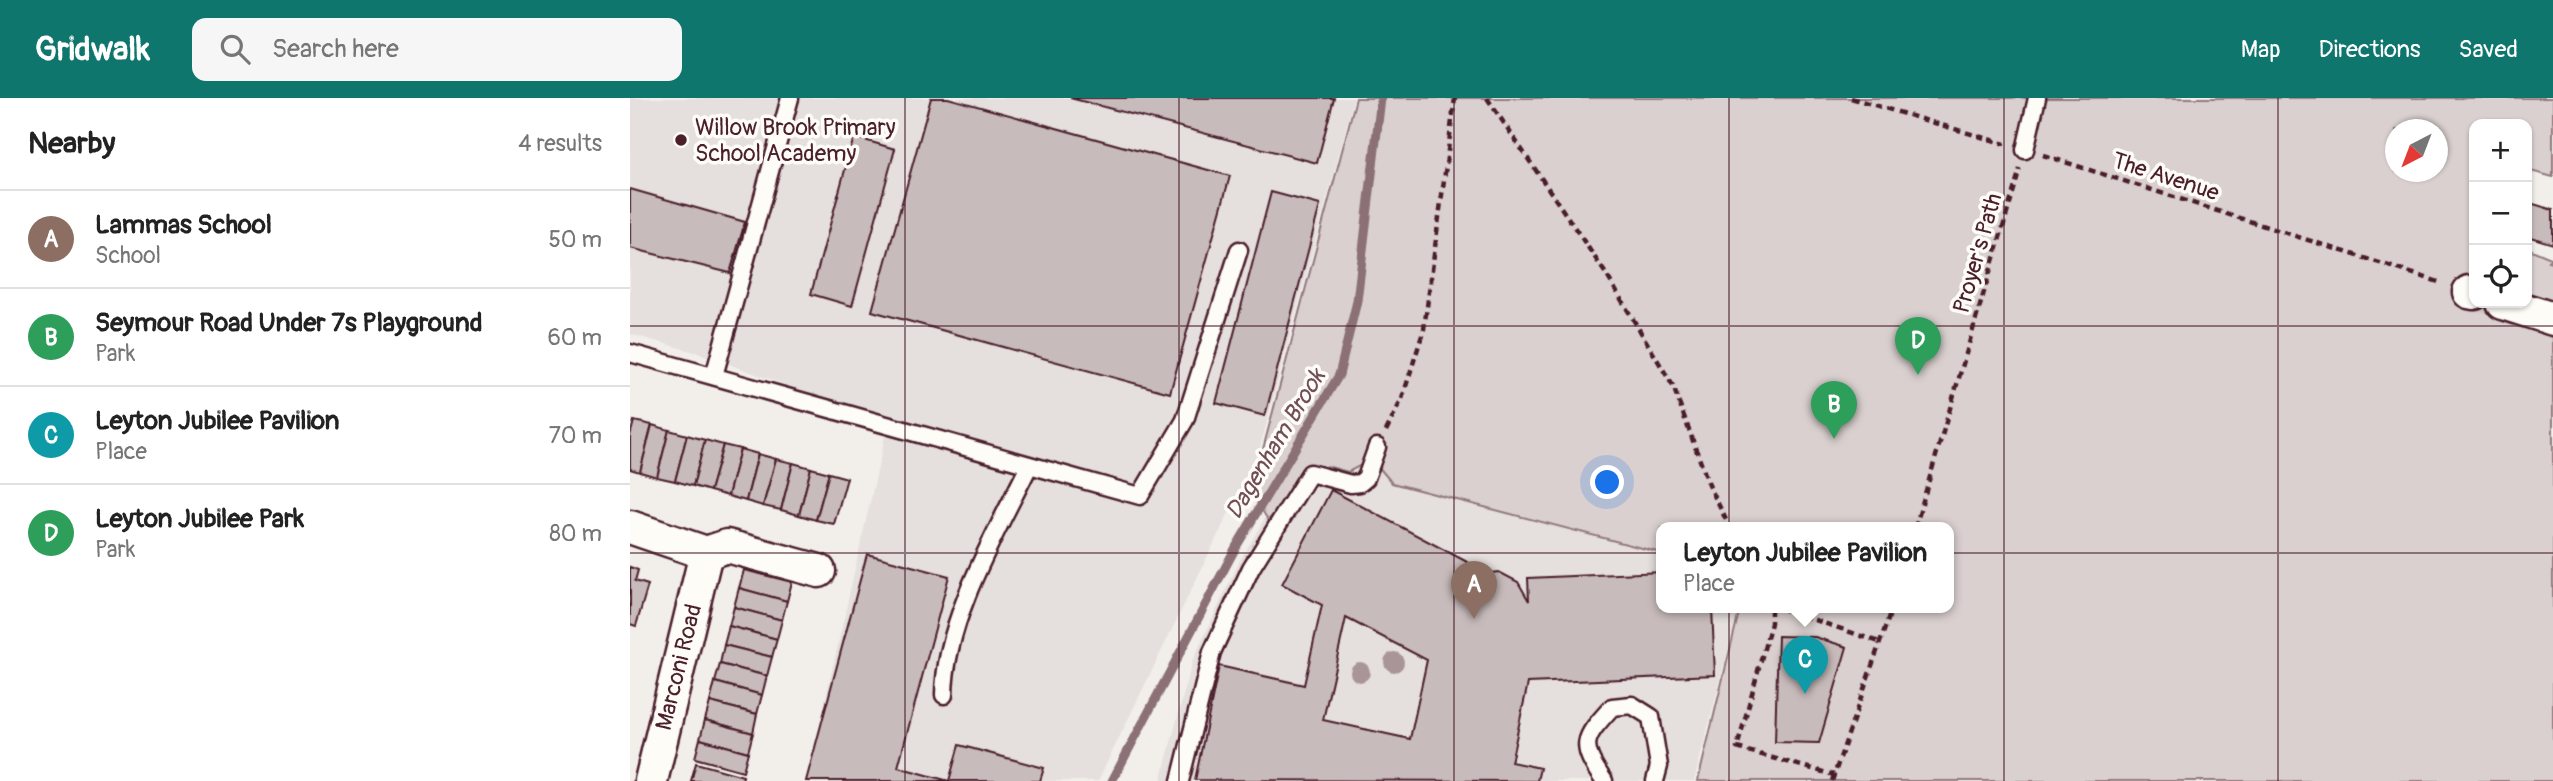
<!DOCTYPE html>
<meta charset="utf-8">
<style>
body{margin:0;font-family:Pangolin,sans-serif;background:#f6f6f6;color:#222}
.controls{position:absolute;right:21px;top:21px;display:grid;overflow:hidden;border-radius:14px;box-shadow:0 2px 5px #0004}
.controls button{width:63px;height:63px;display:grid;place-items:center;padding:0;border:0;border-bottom:2px solid #e0e0e0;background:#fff;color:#222;font:35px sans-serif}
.compass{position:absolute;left:1755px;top:21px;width:63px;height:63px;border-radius:50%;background:#fff;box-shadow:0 2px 5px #0004;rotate:222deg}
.you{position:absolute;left:978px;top:385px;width:24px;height:24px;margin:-18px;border:5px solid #fff;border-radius:50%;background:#1a73e8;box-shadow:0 0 0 10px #1a73e833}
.badge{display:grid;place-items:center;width:46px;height:46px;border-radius:50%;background:#0f766e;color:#fff;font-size:23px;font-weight:700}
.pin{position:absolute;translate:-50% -58px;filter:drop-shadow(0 2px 4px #0008)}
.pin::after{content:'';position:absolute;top:37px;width:24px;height:21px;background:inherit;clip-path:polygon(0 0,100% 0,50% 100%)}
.popup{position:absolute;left:1026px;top:424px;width:298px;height:91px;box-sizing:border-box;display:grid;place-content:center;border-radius:14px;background:#fff;filter:drop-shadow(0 2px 5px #0005);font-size:23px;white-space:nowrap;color:#767676}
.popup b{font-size:26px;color:#222}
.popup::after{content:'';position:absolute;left:50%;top:100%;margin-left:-14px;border:14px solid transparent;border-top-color:#fff}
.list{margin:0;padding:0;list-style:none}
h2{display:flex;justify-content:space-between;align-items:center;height:91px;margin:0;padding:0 28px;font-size:30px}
h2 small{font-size:23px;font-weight:400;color:#767676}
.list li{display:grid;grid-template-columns:46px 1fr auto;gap:21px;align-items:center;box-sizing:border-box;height:98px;padding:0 28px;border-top:2px solid #e0e0e0}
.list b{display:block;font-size:26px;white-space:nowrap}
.list p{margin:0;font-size:23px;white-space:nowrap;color:#767676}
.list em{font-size:23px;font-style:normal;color:#767676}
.icon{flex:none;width:38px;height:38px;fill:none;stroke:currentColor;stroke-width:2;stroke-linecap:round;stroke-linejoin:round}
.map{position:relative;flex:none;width:1923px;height:683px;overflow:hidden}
header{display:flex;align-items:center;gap:42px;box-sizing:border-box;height:98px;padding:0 35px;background:#0f766e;color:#fff}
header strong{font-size:33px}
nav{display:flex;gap:38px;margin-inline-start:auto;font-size:24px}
.search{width:490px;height:63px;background:#f6f6f6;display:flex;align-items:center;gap:18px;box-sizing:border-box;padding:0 24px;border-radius:14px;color:#767676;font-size:26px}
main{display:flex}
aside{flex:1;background:#fff}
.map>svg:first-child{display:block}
.built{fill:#e5dfdd}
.green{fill:#d9d0cf;stroke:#92787d;stroke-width:2;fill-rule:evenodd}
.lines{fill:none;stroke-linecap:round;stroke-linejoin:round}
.stream{stroke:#8b6f75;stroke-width:9}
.building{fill:#c8bbbb;stroke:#4a1f2b;stroke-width:2;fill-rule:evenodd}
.lane-casing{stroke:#4a1f2b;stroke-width:21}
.street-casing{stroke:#4a1f2b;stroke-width:37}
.path{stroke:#4a1f2b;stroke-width:4.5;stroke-dasharray:7 5;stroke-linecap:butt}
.lane{stroke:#fdfcf7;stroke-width:16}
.street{stroke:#fdfcf7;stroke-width:32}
.tree{fill:#a99598}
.grid{fill:none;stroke:#4a1f2b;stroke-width:2;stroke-opacity:0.55}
.poi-dot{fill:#4a1f2b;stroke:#fdfcf7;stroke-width:2.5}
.labels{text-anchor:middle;stroke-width:7;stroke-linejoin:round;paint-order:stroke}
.poi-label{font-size:23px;fill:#4a1f2b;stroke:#fdfcf7;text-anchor:start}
.street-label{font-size:23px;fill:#4a1f2b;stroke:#fdfcf7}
.water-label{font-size:24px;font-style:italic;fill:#704e56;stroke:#fdfcf7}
</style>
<header>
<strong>Gridwalk</strong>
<div class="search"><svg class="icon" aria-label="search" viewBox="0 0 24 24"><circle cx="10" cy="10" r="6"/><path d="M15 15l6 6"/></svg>Search here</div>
<nav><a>Map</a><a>Directions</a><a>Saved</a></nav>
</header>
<main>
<aside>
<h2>Nearby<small>4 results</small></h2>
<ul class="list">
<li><span class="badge" style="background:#8d6e63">A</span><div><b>Lammas School</b><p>School</p></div><em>50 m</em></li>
<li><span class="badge" style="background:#2e9e5b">B</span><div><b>Seymour Road Under 7s Playground</b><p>Park</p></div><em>60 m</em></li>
<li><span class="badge" style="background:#0f9aa8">C</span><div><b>Leyton Jubilee Pavilion</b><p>Place</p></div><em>70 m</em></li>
<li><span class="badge" style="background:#2e9e5b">D</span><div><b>Leyton Jubilee Park</b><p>Park</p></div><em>80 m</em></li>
</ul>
</aside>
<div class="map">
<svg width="1923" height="683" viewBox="0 0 1923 683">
<rect width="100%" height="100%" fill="#f2efeb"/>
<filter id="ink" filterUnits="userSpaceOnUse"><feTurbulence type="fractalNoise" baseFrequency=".0143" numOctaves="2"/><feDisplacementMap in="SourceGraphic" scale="14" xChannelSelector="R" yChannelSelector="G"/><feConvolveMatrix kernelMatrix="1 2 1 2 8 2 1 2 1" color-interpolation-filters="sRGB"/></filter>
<g filter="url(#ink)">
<g class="built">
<path d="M 0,0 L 724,0 L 629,353 L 468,683 L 177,683 L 258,325 L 72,256 L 0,236 Z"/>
<path d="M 747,349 L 762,385 L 1031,455 L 1032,510 L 1109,510 L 1064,683 L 531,683 L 562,564 L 609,464 L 670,361 Z"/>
</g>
<path class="green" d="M 726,0 L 1923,0 L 1923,79 L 1897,72 L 1897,26 L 1844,26 L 1844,205 L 1897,205 L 1897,150 L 1921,160 L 1918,163 L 1923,165 L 1923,683 L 1068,683 L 1110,510 L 1318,510 L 1318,430 L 1032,430 L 1031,455 L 762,385 L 747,367 L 735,365 L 718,374 L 697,368 L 638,422 L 619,391 L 633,351 ZM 1766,32 L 1808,32 L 1808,74 L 1766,74 Z"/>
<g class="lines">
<path class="stream" d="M 482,683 L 606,449 L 709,277 L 727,203 L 751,0"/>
</g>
<g class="building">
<path d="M 301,0 L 318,0 L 600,78 L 540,295 L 242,213 Z"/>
<path d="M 440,0 L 704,0 L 687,65 Z"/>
<path d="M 224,39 L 265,51 L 222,208 L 181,196 Z"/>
<path d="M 0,91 L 115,124 L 100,175 L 0,150 Z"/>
<path d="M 641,94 L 690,107 L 635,318 L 586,305 Z"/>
<path d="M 1897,104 L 1923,112 L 1923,146 L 1897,138 Z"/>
<path d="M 4,323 L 22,327 L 10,374 L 0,371 L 0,338 Z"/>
<path d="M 22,327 L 39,332 L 27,379 L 10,374 Z"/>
<path d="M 39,332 L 57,337 L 45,383 L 27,379 Z"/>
<path d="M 57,337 L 75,342 L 63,388 L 45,383 Z"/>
<path d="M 75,342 L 93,347 L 80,393 L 63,388 Z"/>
<path d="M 93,347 L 110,351 L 98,398 L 80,393 Z"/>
<path d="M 110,351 L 128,356 L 116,403 L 98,398 Z"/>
<path d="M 128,356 L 146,361 L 133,408 L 116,403 Z"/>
<path d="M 146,361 L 163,365 L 151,412 L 133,408 Z"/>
<path d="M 163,365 L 181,370 L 169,417 L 151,412 Z"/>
<path d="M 181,370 L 199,375 L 186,422 L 169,417 Z"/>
<path d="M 199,375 L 217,380 L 204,426 L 186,422 Z"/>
<path d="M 701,392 L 841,466 L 830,486 L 836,489 L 841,483 L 854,476 L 869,474 L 888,484 L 899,503 L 898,480 L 1032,474 L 1032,510 L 1082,510 L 1085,577 L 898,585 L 881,664 L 910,670 L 907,683 L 565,682 L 589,568 L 674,587 L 692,507 L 652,486 ZM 716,520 L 797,562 L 780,641 L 693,622 Z"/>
<path d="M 237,456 L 319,478 L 268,669 L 319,683 L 329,647 L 414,670 L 410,683 L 176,683 Z"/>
<path d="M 0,469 L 8,472 L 5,483 L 18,487 L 6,528 L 0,526 Z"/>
<path d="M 114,472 L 162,484 L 157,503 L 109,490 Z"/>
<path d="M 109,490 L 157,503 L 152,522 L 104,509 Z"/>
<path d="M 104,509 L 152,522 L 147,541 L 99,528 Z"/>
<path d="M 99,528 L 147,541 L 142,559 L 94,547 Z"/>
<path d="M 1148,538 L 1185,539 L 1217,549 L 1189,645 L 1145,644 Z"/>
<path d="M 94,547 L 142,559 L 137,578 L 90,566 Z"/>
<path d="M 90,566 L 137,578 L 132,597 L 85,584 Z"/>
<path d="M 85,584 L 132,597 L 127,616 L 80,604 Z"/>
<path d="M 80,604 L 127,616 L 123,635 L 75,622 Z"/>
<path d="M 75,622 L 123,635 L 118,654 L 70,641 Z"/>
<path d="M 70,641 L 118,654 L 113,673 L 65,660 Z"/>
<path d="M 66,665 L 113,678 L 112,683 L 61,683 Z"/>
</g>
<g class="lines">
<defs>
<g id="lane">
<path d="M 1395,52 L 1407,0"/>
<path d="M 0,255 L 510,398 L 555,322 L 609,152"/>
<path d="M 84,278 L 160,0"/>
<path d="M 314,597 C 315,521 366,435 399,368"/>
<path d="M 550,683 L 582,554 L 621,470 L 680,375 L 721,386 L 730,385 L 736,380 L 747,349"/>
<path d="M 974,683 C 949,646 952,642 982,609 L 1002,607 L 1021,619 L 1029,668 L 1025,683"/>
</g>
<g id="street">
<path d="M 1839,194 L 1844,195"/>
<path d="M 1873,205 L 1923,221"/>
<path d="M 0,429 L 76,455 L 21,683"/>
<path d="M 76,455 L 97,448 L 189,473"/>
</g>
</defs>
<use href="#lane" class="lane-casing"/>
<use href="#street" class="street-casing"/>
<g class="path">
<path d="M 857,0 L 976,176 L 1043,288 L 1079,387 L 1100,430"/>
<path d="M 1221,0 L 1375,46"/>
<path d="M 1413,57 L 1812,185"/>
<path d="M 756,333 L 772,301 L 794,231 L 825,0"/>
<path d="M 1285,430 L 1390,71"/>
<path d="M 1141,510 L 1141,525 L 1107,650 L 1204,677"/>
<path d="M 1150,510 L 1252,545"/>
<path d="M 1202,683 L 1262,510"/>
</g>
<use href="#lane" class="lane"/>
<use href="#street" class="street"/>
</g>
<g class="tree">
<circle cx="764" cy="564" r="10"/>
<circle cx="730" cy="574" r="10"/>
</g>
</g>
<path class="grid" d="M 275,0 L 275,683M 549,0 L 549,683M 824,0 L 824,683M 1099,0 L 1099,683M 1374,0 L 1374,683M 1648,0 L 1648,683M 0,228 L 1923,228M 0,455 L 1923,455"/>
<circle class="poi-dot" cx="51" cy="42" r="7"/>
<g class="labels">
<g class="poi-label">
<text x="65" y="37">Willow Brook Primary<tspan x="65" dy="26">School Academy</tspan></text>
</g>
<g class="street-label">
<text transform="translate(1536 78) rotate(18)" y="8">The Avenue</text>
<text transform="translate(1347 155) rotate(-74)" y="8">Proyer's Path</text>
<text transform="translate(48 569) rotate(-76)" y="8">Marconi Road</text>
</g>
<g class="water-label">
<text transform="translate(645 346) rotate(-59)" y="8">Dagenham Brook</text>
</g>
</g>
</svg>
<div class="controls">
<button>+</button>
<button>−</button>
<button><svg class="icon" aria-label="locate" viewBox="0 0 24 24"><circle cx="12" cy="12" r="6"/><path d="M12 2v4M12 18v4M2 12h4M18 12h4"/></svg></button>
</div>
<svg class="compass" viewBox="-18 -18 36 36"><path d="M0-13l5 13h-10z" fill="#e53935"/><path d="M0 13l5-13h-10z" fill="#767676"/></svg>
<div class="you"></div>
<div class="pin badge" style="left:844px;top:521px;background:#8d6e63">A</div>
<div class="pin badge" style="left:1204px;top:341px;background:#2e9e5b">B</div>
<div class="pin badge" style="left:1175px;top:596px;background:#0f9aa8">C</div>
<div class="popup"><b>Leyton Jubilee Pavilion</b>Place</div>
<div class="pin badge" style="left:1288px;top:277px;background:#2e9e5b">D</div>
</div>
</main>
